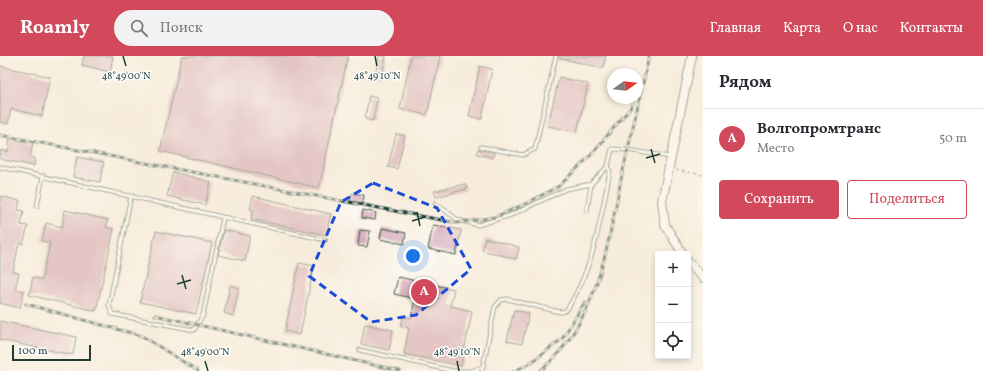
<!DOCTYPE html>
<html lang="ru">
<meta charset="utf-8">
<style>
body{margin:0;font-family:Vollkorn,serif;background:#f2f2f3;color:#2b2b33}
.controls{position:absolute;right:12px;bottom:12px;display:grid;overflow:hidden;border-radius:4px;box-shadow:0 2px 6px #0003}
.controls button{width:36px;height:36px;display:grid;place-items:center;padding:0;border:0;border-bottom:1px solid #e1e1e2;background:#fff;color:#2b2b33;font:20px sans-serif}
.compass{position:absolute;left:607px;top:12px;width:36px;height:36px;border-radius:50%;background:#fff;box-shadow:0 2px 6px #0003;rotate:75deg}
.scale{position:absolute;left:12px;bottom:10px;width:79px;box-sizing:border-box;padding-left:4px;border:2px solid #1f3d34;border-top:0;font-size:11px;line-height:14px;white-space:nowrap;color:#1f3d34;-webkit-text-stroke:3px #fff;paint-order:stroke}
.you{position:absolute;left:413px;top:200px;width:14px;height:14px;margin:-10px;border:3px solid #fff;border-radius:50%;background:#1a73e8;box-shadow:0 0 0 6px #1a73e833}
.badge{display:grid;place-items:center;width:26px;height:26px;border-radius:50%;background:#d1495b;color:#fff;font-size:13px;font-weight:700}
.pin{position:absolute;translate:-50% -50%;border:2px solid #fff;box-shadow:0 1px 4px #0006}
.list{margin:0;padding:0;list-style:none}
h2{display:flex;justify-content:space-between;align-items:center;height:52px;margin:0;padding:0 16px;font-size:17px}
h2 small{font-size:13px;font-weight:400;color:#7c7c81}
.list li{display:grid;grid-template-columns:26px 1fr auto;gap:12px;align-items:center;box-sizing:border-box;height:60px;padding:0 16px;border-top:1px solid #e1e1e2}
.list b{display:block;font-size:15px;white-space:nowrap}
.list p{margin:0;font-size:13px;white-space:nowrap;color:#7c7c81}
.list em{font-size:13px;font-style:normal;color:#7c7c81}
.actions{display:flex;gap:8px;padding:12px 16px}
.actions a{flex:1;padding:9px 0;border:1px solid #d1495b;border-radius:4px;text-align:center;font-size:14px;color:#d1495b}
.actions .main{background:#d1495b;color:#fff}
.icon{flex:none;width:22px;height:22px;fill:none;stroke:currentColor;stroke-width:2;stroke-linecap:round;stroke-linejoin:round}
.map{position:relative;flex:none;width:703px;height:315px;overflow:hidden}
header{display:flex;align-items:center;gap:24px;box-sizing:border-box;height:56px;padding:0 20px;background:#d1495b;color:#fff}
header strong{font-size:19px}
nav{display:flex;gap:22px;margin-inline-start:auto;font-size:14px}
.search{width:280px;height:36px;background:#f2f2f3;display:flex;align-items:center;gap:10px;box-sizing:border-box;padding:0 14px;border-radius:22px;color:#7c7c81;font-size:15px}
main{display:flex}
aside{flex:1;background:#fff}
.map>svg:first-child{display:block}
.building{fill:#cd99aa}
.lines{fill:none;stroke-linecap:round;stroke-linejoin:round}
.service-casing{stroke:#3f574d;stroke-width:5}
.tertiary-casing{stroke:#3f574d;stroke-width:10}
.path{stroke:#3f574d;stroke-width:1;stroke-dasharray:3 3;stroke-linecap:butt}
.service{stroke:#fff;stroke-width:3}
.tertiary{stroke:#fff;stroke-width:8}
.rail-casing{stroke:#1f3d34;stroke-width:3}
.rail{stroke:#fff;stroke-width:1.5;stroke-dasharray:4.5;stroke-linecap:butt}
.marked{fill:none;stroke:#1d4ed8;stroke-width:3;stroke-dasharray:8 5;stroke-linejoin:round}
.ticks{fill:none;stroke:#1f3d34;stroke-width:1.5}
.ticks-label{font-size:10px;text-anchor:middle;fill:#1f3d34;stroke:#fff;stroke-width:3;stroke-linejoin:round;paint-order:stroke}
</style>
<header>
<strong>Roamly</strong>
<div class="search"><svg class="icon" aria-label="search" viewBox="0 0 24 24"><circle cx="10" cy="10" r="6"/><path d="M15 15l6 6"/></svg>Поиск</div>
<nav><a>Главная</a><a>Карта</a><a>О нас</a><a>Контакты</a></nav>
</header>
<main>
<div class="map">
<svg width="703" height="315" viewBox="0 0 703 315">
<rect width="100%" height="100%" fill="#fff"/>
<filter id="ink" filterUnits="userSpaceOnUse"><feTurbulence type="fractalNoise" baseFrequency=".025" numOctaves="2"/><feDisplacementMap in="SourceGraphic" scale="8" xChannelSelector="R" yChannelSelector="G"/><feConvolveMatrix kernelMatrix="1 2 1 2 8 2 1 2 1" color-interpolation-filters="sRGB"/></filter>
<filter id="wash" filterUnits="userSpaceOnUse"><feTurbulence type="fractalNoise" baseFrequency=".012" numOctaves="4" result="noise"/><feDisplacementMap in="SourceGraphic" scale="16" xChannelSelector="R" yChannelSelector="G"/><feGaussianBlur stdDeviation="0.9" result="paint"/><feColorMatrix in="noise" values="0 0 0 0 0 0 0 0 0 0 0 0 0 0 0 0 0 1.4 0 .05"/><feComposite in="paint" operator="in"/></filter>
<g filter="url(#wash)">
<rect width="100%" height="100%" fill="#f7ecdb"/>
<g id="blocks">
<g class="building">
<path d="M 84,0 L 113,0 L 110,16 L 82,9 Z"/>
<path d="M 182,0 L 348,0 L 319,132 L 160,95 Z"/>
<path d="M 379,0 L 386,0 L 382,20 L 375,19 Z"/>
<path d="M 411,0 L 440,0 L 427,59 L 400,53 Z"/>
<path d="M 559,0 L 606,0 L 603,12 L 559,2 Z"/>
<path d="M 0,10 L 50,21 L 42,60 L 11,53 L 8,68 L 0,66 Z"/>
<path d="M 480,10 L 492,13 L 482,63 L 469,60 Z"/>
<path d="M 559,21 L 588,28 L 577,76 L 548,70 Z"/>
<path d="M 369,40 L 377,42 L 373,65 L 365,63 Z"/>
<path d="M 396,78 L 405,80 L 397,113 L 388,111 Z"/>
<path d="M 10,82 L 33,87 L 30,101 L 35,102 L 34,110 L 0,103 L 1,94 L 8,96 Z"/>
<path d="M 478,93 L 494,97 L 493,102 L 477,98 Z"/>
<path d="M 77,101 L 104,106 L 100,126 L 73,121 Z"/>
<path d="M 173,116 L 211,126 L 205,149 L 167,140 Z"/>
<path d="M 465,128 L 467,133 L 436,141 L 434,135 Z"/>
<path d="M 352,137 L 364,139 L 363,147 L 350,145 Z"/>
<path d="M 0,140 L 20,145 L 18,154 L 24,155 L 21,169 L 28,170 L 23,188 L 19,187 L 13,216 L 19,217 L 15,233 L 24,235 L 20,252 L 0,247 Z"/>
<path d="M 253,140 L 331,158 L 326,179 L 251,163 L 253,154 L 250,153 Z"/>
<path d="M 65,154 L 108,164 L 106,171 L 114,173 L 96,255 L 29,239 L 33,221 L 42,224 L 50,187 L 42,185 L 46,167 L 62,171 Z"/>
<path d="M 363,154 L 376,157 L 375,164 L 362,162 Z"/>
<path d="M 433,169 L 461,174 L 456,199 L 428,193 Z"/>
<path d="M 382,172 L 406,177 L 404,188 L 380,183 Z"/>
<path d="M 224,174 L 250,180 L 245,205 L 218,199 Z"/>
<path d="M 360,174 L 370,175 L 367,191 L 358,190 Z"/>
<path d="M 156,175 L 212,187 L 196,258 L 140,246 Z"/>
<path d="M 485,182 L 519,191 L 516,203 L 482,194 Z"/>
<path d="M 299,207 L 314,210 L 300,279 L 285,275 Z"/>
<path d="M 398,221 L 454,233 L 450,250 L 472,255 L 461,310 L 404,298 L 409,272 L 401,270 L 403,260 L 411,262 L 415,243 L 394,238 Z"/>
<path d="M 230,229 L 239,232 L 233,260 L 224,257 Z"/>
<path d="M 514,254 L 529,257 L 522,288 L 507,285 Z"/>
<path d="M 0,265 L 76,281 L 73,299 L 0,284 Z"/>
<path d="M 365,268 L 393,274 L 389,294 L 361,288 Z"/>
</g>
</g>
</g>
<g filter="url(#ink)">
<use href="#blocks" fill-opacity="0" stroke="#3f574d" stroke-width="1"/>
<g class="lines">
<defs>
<g id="service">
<path d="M 481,91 L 523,99 L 535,93 L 556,0"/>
<path d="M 0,111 L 325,184"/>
<path d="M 131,140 L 109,249 L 112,258 L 194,274 L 203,259 L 223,162"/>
<path d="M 435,147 L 458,164 L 478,169 L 511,159 L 566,133 L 591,128"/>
<path d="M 37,150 L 43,120"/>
<path d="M 587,155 L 591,128 L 608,110 L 612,93 L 628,94 L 670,101"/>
<path d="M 360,294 L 453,315 L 471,315 L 482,311"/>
<path d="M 482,315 L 495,251 L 501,244 L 507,243 L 560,256 L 565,255 L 568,252 C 596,206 599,167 610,116 L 608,110"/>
</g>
<g id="tertiary">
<path d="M 683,198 L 665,169 L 662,145 L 692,0"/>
<path d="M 688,206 L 703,222"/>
</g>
</defs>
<use href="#service" class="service-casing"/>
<use href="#tertiary" class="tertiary-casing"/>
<path class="path" d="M 676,114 L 703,119"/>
<use href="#service" class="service"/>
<use href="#tertiary" class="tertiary"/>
<defs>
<g id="rail">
<path d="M 0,79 L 457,167 L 495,161 L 523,149 L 559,130 L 591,99 L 632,50 L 634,42"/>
<path d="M 26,248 L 142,280 L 198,315"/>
<path d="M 155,259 L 400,315"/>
<path d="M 514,315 L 529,308 L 562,283 L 585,246"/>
<path d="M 540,315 C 597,268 607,192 621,124 C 630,83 640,42 649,0"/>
</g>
</defs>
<use href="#rail" class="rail-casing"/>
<use href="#rail" class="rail"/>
</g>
</g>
<path d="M0 0H703V315H0ZM 373,127 L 437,152 L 471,213 L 416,259 L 371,266 L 309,220 L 341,146 Z" fill="#f7ecdb" fill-opacity=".55" fill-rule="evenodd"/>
<path class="marked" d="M 373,127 L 437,152 L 471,213 L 416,259 L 371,266 L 309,220 L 341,146 Z"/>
<path class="ticks" d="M 123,0 L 126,10M 375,0 L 377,10M 651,93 L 655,107M 646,102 L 660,98M 417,156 L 420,170M 412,165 L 425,161M 182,219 L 186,233M 177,228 L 191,224M 205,305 L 208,315M 457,305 L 459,315"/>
<g class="ticks-label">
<text x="126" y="23">48°49'00"N</text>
<text x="377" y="23">48°49'10"N</text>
<text x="205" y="299">48°49'00"N</text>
<text x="457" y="299">48°49'10"N</text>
</g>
</svg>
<div class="controls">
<button>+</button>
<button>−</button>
<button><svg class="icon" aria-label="locate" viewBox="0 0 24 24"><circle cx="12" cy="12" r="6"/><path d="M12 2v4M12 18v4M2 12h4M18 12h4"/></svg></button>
</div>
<svg class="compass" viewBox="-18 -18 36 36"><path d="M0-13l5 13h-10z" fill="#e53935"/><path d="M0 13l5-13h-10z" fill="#7c7c81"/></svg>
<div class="scale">100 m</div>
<div class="you"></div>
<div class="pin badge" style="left:424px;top:236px">A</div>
</div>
<aside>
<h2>Рядом<small></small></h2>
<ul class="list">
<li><span class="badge">A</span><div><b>Волгопромтранс</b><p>Место</p></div><em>50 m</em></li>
</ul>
<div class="actions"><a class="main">Сохранить</a><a>Поделиться</a></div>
</aside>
</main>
